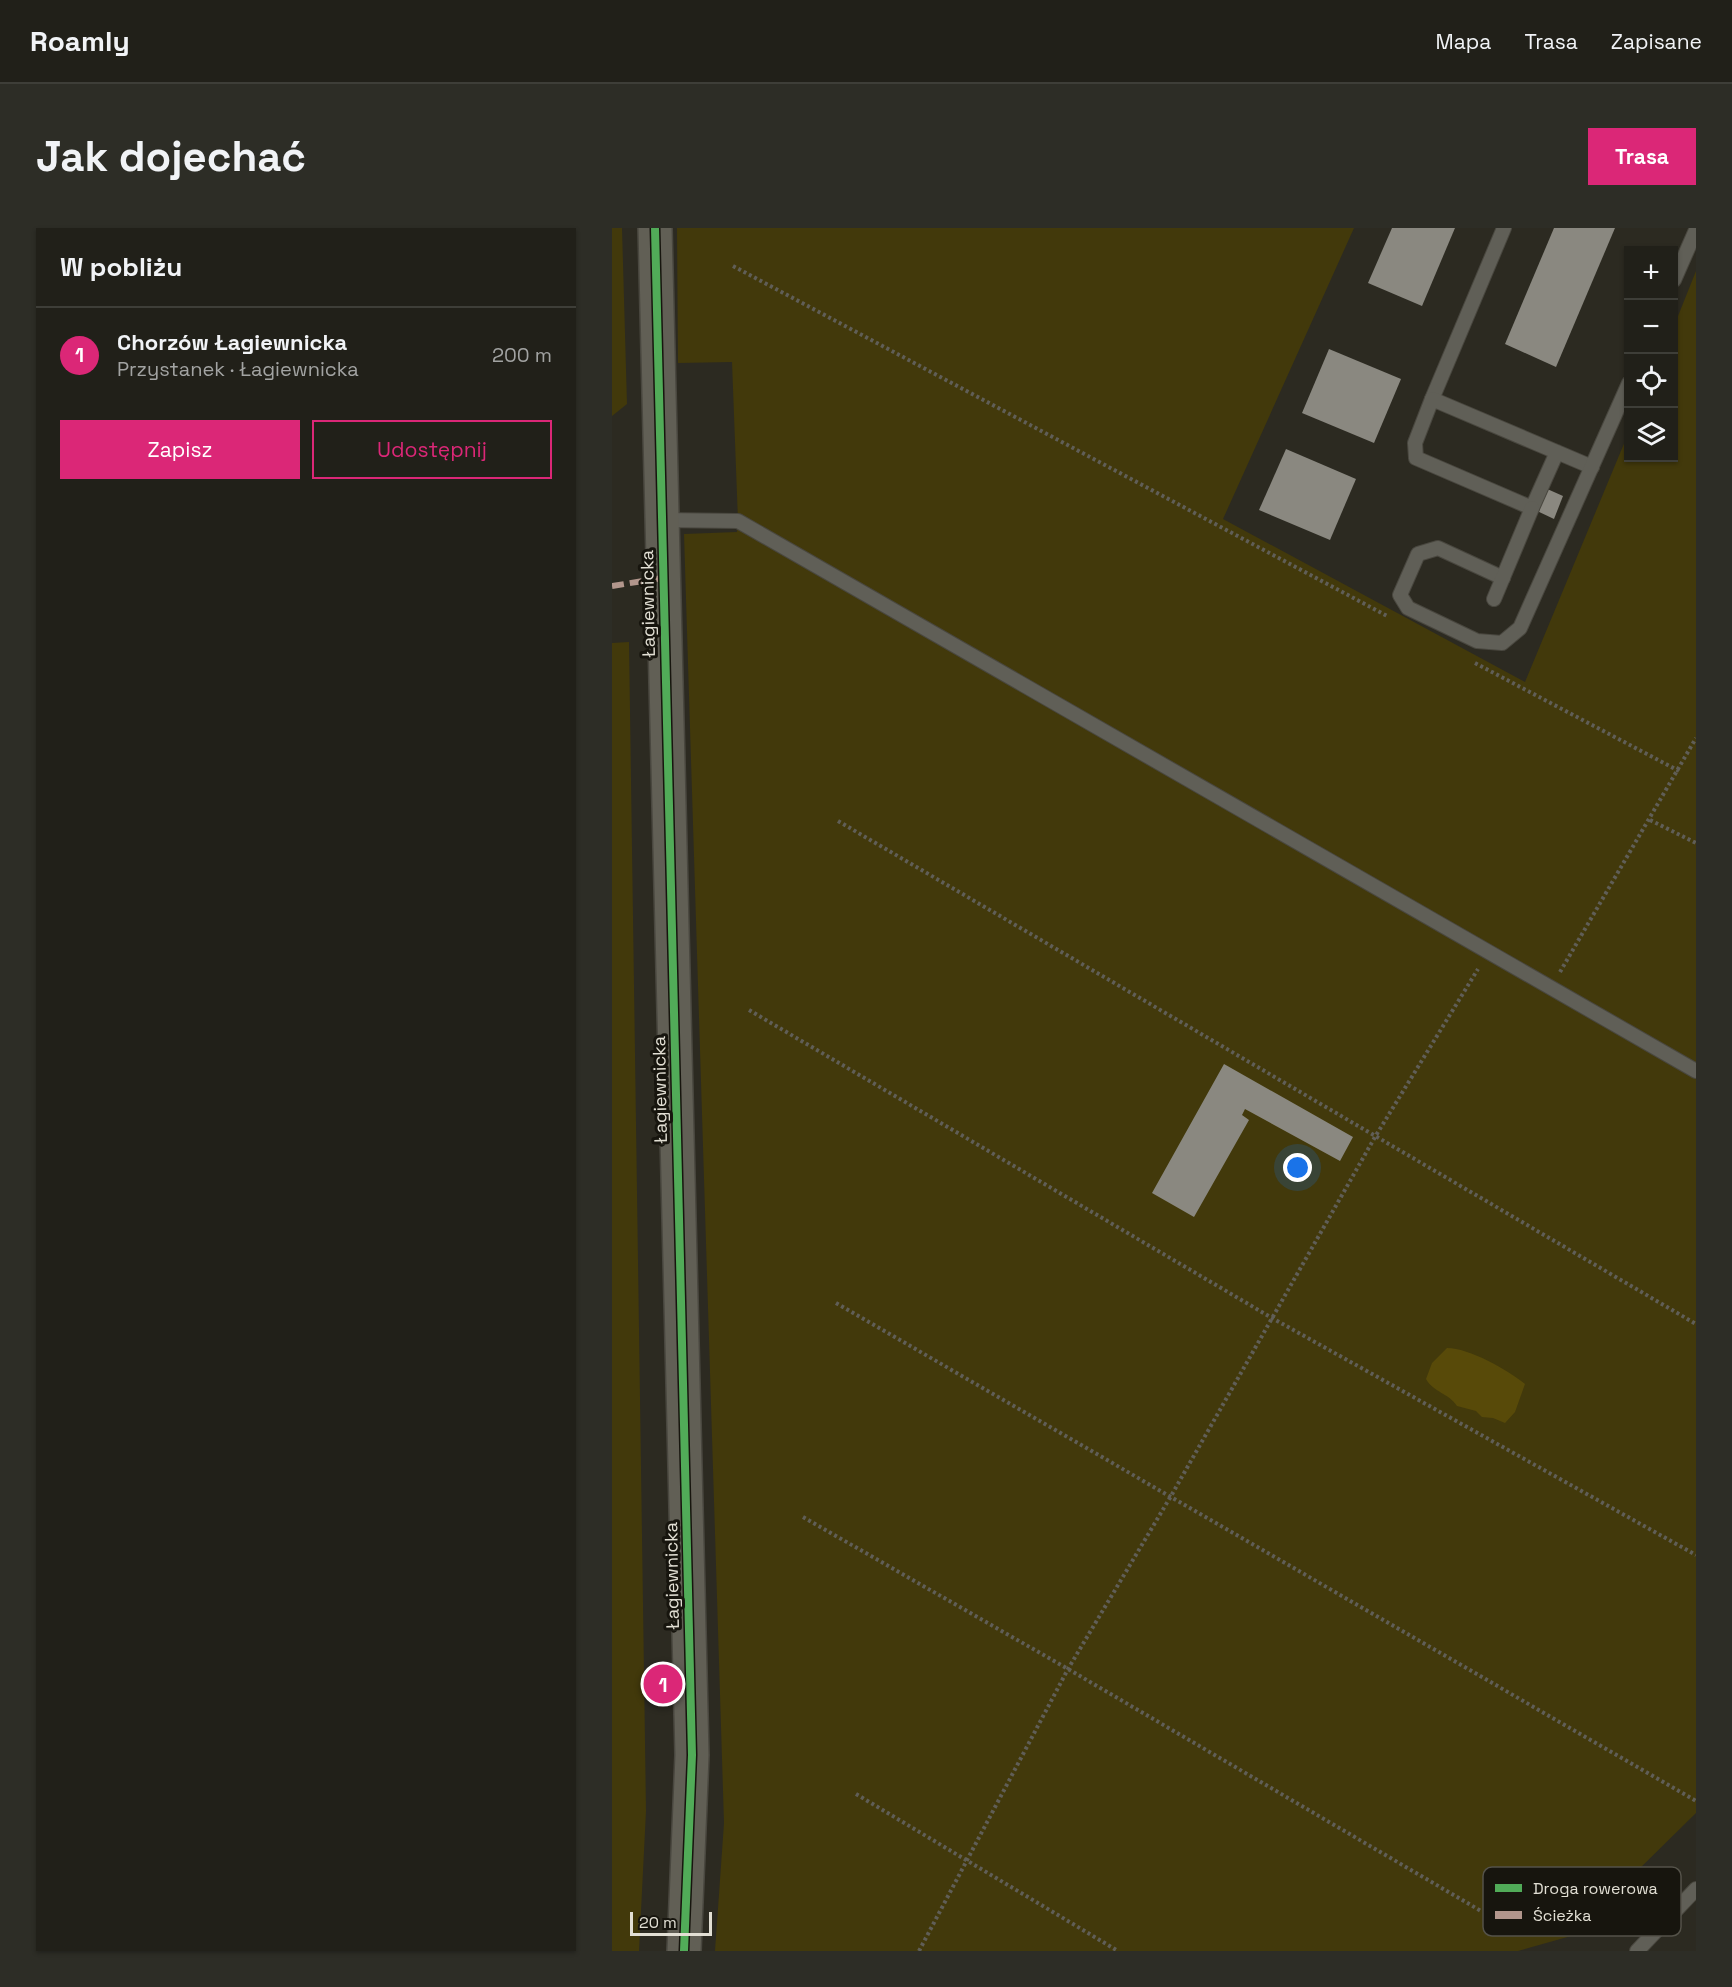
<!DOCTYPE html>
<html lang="pl">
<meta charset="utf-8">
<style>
body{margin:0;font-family:"Space Grotesk",sans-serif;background:#2d2d26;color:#f1f3f6}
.controls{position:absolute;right:18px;top:18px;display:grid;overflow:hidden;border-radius:0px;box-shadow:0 2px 4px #0004}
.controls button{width:54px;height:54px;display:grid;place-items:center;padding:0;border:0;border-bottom:2px solid #3e3e38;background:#212019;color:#f1f3f6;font:30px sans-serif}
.scale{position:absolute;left:18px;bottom:15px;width:82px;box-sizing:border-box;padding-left:6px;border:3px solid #e2dfd4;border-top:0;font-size:16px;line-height:21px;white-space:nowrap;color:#e2dfd4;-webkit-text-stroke:4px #17150e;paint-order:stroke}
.you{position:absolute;left:686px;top:940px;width:21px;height:21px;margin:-15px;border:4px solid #fff;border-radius:50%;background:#1a73e8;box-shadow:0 0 0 9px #1a73e833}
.badge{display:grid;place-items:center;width:39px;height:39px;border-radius:50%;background:#db2777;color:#fff;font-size:20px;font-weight:700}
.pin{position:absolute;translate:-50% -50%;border:3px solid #fff;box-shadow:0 2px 6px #0006}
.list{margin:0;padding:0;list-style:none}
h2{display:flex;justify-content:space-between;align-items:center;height:78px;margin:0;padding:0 24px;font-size:26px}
h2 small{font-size:20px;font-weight:400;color:#a2a3a2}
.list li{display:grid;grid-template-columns:39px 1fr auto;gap:18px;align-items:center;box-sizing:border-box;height:96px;padding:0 24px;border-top:2px solid #3e3e38}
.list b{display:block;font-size:22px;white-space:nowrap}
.list p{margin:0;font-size:20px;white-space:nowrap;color:#a2a3a2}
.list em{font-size:20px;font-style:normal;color:#a2a3a2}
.actions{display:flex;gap:12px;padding:18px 24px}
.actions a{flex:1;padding:14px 0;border:2px solid #db2777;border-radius:0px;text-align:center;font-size:21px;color:#db2777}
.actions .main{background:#db2777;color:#fff}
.icon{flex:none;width:33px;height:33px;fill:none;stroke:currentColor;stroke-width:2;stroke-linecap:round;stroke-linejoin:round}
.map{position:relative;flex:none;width:1084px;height:1723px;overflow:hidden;border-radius:0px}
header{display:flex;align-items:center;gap:36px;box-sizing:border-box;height:84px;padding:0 30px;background:#212019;border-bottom:2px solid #3e3e38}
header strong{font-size:28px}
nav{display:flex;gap:33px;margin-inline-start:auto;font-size:21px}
.intro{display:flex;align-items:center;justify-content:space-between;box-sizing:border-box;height:144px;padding:0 36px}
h1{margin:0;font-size:42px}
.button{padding:15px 27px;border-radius:0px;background:#db2777;color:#fff;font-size:21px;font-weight:700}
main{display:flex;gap:36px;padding:0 36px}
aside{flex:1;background:#212019;border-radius:0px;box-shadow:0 2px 4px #0004}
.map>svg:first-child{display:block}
.green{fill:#42390b}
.water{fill:#584a09}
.building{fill:#8a8880}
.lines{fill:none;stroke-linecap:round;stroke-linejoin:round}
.lane-casing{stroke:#49473f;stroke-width:16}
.secondary-casing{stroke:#49473f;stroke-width:36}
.path{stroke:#605e57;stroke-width:4;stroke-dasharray:3 3;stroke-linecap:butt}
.lane{stroke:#605f57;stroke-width:14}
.secondary{stroke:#615f55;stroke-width:33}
.quiet{stroke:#b2968c;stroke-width:6;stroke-dasharray:12 6;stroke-linecap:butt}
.cycleway-casing{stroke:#17150e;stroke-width:11}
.cycleway{stroke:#51ab58;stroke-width:8}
.labels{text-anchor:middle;stroke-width:6;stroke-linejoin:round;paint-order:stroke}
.street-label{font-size:18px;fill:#e2dfd4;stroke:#17150e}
.key{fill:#17150e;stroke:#545249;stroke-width:1.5}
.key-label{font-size:16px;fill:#e2dfd4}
</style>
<header>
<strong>Roamly</strong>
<nav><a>Mapa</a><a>Trasa</a><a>Zapisane</a></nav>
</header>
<div class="intro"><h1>Jak dojechać</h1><a class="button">Trasa</a></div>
<main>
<aside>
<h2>W pobliżu<small></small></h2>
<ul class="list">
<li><span class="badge">1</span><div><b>Chorzów Łagiewnicka</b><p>Przystanek · Łagiewnicka</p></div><em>200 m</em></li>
</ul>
<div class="actions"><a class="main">Zapisz</a><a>Udostępnij</a></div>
</aside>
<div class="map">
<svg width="1084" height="1723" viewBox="0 0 1084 1723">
<rect width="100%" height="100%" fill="#2c2a21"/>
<g class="green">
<path d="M 0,0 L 10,0 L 15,176 L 0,188 Z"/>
<path d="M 65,0 L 742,0 L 611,291 L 913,454 L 1016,206 L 1017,230 L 1062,230 L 1062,98 L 1084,43 L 1084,1585 L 959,1708 L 906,1723 L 103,1723 L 112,1595 L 72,306 L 125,304 L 126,293 L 120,134 L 66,135 Z"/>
<path d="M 17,414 L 34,1583 L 27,1723 L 0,1723 L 0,415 Z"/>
</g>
<path class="water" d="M 835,1120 C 857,1120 896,1142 913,1156 L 903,1184 L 893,1195 L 881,1190 L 870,1189 L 864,1183 L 845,1178 C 837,1165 822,1165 814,1151 L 820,1135 Z"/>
<g class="building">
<path d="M 780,0 L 843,0 L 810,78 L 756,55 Z"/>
<path d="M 942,0 L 1003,0 L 944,139 L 893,116 Z"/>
<path d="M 717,121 L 789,151 L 762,215 L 690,185 Z"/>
<path d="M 674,221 L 744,251 L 718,312 L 647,282 Z"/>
<path d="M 933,260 L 951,268 L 942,291 L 923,282 Z"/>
<path d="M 612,836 L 741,909 L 728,933 L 633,881 L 630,887 L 637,892 L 582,989 L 540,965 Z"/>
</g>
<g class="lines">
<defs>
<g id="lane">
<path d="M 1062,52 L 1084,2"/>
<path d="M 820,171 L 892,0"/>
<path d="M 945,224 L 920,280 L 804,230 L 803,215 L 820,171 L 980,239"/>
<path d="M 50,292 L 126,293 L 1084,843"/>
<path d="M 891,350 L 826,320 L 806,326 L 788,367 L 796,380 L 865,413 L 890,415 L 908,400 L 1017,155"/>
<path d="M 882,371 L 920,280"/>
<path d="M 1025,1723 L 1084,1661"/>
</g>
<path id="secondary" d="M 43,0 L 80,1527 L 72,1723"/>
</defs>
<use href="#lane" class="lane-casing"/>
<use href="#secondary" class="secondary-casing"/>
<g class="path">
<path d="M 121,38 L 777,389"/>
<path d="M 863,435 L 1067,543"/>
<path d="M 1038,592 L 1084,615"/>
<path d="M 226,593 L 1084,1096"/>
<path d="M 948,744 L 1084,510"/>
<path d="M 137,782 L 660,1090 L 1084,1327"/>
<path d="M 224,1075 L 1084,1573"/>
<path d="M 191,1289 L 456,1441 L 869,1683"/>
<path d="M 244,1566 L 506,1723"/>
<path d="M 307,1723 L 456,1441 L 559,1268 L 763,909 L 866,741"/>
</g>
<use href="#lane" class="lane"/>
<use href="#secondary" class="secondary"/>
<path class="quiet" d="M 0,358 L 50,350"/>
<defs>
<path id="cycleway" d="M 43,0 L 80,1527 L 72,1723"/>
</defs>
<use href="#cycleway" class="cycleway-casing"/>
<use href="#cycleway" class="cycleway"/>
</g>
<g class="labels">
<g class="street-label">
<text transform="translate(36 376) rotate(-91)" y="6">Łagiewnicka</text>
<text transform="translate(48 862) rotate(-91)" y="6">Łagiewnicka</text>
<text transform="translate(60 1348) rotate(-91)" y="6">Łagiewnicka</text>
</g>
</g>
<rect x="871" y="1639" width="198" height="69" rx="9" class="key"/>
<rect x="883" y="1656" width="27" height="8" fill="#51ab58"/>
<rect x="883" y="1683" width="27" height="8" fill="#b2968c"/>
<g class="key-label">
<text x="921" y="1666">Droga rowerowa</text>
<text x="921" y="1693">Ścieżka</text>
</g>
</svg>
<div class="controls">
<button>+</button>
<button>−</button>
<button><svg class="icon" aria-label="locate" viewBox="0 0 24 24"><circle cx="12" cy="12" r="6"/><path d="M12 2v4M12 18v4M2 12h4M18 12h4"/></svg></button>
<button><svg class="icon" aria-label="layers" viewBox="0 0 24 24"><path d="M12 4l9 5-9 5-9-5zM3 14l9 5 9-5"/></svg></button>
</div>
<div class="scale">20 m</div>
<div class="you"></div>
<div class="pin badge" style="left:51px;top:1456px">1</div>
</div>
</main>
